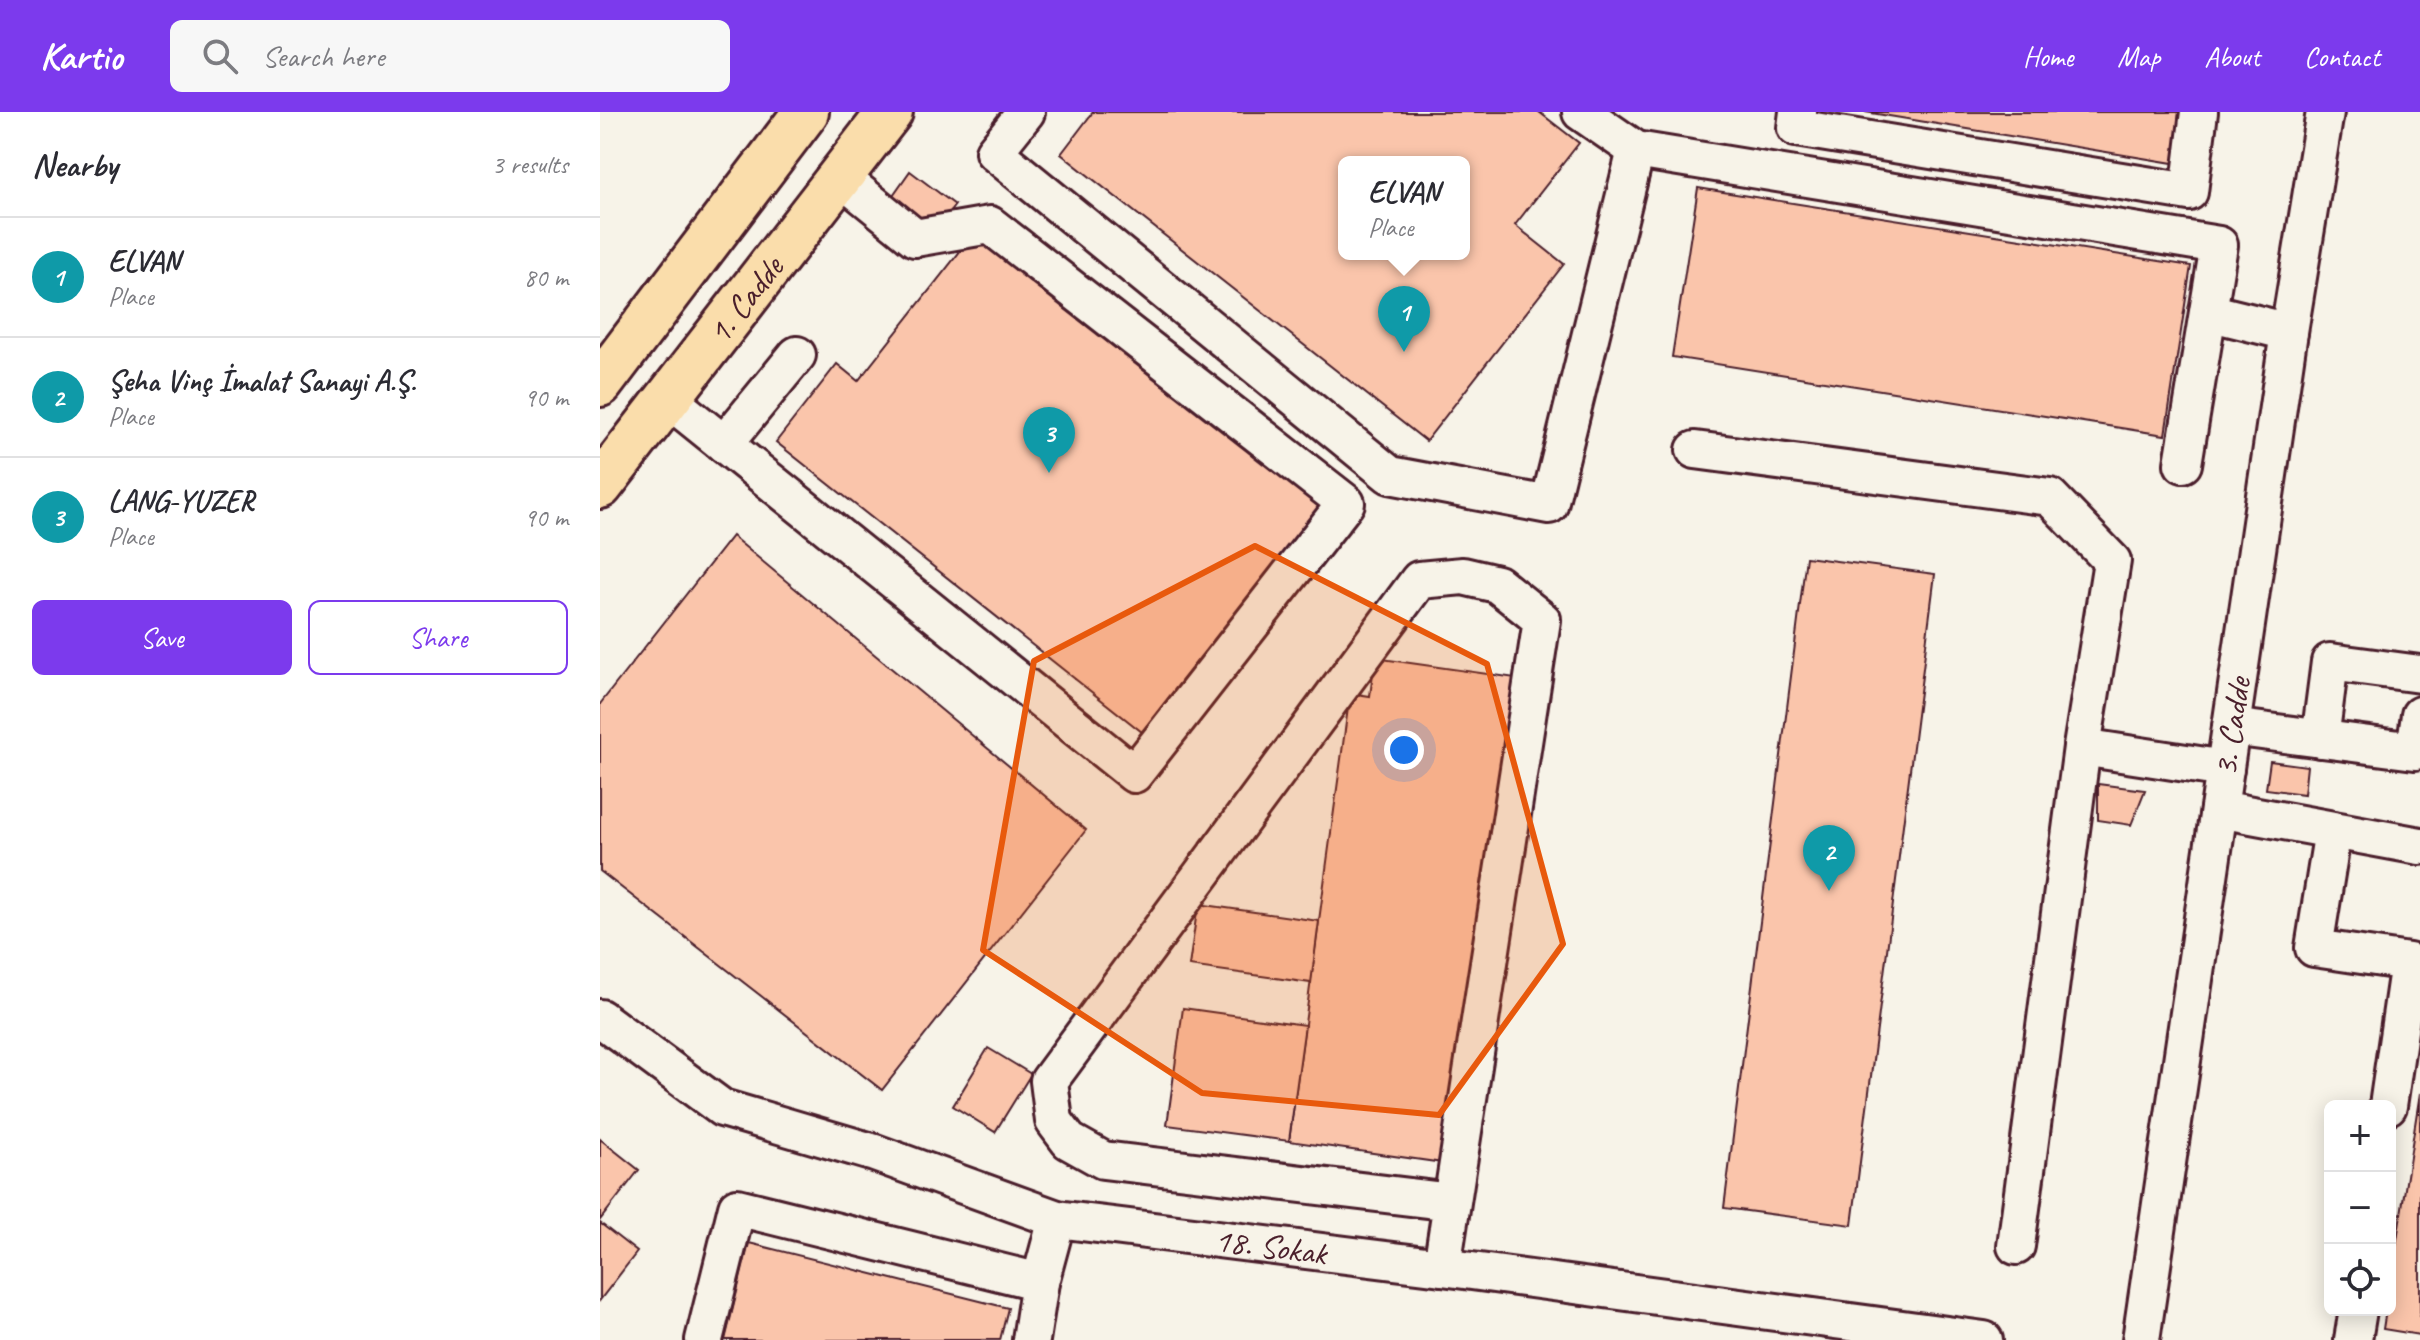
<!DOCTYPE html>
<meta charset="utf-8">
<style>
body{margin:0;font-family:Caveat,sans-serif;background:#f7f7f7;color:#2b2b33}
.controls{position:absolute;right:24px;bottom:24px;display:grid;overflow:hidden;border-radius:12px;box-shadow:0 4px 20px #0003}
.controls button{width:72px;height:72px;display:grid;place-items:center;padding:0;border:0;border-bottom:2px solid #e1e1e2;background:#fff;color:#2b2b33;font:40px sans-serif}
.you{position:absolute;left:804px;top:638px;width:28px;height:28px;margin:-20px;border:6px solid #fff;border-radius:50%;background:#1a73e8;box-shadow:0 0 0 12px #1a73e833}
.badge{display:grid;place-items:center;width:52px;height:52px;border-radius:50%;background:#7c3aed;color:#fff;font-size:26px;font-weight:700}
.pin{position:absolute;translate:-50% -66px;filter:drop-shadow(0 2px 4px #0008)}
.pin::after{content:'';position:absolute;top:42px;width:28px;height:24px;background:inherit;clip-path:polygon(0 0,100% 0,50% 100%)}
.popup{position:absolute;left:738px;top:44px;width:132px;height:104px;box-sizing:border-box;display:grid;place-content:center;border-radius:12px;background:#fff;filter:drop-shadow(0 2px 6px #0005);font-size:26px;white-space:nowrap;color:#7c7c81}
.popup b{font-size:30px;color:#2b2b33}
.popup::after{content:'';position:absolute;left:50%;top:100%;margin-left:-16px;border:16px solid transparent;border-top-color:#fff}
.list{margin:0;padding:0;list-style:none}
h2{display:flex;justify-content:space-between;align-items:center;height:104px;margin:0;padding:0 32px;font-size:34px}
h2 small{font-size:26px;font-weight:400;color:#7c7c81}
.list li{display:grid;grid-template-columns:52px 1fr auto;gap:24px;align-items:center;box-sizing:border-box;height:120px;padding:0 32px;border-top:2px solid #e1e1e2}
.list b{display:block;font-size:30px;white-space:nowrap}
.list p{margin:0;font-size:26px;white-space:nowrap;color:#7c7c81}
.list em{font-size:26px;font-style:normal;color:#7c7c81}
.actions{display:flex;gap:16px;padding:24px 32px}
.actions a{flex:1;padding:18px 0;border:2px solid #7c3aed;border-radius:12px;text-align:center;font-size:28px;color:#7c3aed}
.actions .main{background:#7c3aed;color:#fff}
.icon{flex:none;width:44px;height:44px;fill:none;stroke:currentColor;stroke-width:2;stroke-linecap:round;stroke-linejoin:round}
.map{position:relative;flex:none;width:1820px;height:1228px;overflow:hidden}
header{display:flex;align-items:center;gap:48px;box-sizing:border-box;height:112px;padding:0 40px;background:#7c3aed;color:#fff}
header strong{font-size:38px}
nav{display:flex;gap:44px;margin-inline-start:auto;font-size:28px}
.search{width:560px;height:72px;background:#f7f7f7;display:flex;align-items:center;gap:20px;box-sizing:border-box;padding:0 28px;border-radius:12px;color:#7c7c81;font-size:30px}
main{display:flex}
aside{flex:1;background:#fff}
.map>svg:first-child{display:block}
.building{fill:#fac5ab;stroke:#4a1f2b;stroke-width:2;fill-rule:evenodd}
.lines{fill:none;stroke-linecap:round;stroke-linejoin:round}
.minor-casing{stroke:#4a1f2b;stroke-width:42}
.major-casing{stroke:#4a1f2b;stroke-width:50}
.minor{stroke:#f7f3e8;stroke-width:36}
.major{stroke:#faddab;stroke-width:44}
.marked{fill:#e8590c;fill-opacity:0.2;stroke:#e8590c;stroke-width:6;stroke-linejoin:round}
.labels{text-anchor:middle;stroke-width:6;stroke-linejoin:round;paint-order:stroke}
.street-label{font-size:34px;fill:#4a1f2b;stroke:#f7f3e8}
</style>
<header>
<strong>Kartio</strong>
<div class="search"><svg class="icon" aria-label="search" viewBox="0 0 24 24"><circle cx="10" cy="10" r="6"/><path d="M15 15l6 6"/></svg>Search here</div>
<nav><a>Home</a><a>Map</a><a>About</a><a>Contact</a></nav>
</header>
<main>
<aside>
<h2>Nearby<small>3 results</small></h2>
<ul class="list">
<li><span class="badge" style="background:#0f9aa8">1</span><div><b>ELVAN</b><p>Place</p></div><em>80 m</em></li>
<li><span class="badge" style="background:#0f9aa8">2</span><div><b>Şeha Vinç İmalat Sanayi A.Ş.</b><p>Place</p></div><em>90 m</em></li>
<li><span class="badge" style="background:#0f9aa8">3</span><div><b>LANG-YUZER</b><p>Place</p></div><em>90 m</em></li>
</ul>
<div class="actions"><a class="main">Save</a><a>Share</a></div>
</aside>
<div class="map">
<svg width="1820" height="1228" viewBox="0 0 1820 1228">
<rect width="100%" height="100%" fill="#f7f3e8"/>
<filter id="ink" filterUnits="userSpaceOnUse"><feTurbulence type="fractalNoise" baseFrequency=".0125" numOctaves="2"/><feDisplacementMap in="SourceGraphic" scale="16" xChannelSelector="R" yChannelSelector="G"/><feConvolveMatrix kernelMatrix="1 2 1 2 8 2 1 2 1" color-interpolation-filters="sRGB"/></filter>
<g filter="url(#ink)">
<g class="building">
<path d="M 493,0 L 939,0 L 979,31 L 915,113 L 964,152 L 826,329 L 461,42 ZM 744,50 L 864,50 L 864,142 L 744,142 Z"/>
<path d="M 1265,0 L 1587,0 L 1579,52 Z"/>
<path d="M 310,59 L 355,93 L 335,120 L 291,86 Z"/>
<path d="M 1098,76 L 1591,154 L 1565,323 L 1072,245 Z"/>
<path d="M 376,119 L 721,392 L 542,620 L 176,330 L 237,252 L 258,269 Z"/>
<path d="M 132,424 L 486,718 L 282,978 L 0,759 L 0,592 Z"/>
<path d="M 1206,445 L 1335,462 L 1252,1113 L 1124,1096 Z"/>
<path d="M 775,546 L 916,566 L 850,1052 L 689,1029 L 750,581 L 770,584 Z"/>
<path d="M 1670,649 L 1707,654 L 1704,682 L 1666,677 Z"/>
<path d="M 1498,672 L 1545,678 L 1531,713 L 1498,708 Z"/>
<path d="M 598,792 L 719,809 L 711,871 L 589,854 Z"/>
<path d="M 583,896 L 705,913 L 689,1029 L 567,1013 Z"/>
<path d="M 388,936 L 431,962 L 395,1020 L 353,994 Z"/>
<path d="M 1820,981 L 1820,1223 L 1783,1217 L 1786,1198 L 1790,1198 L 1790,1172 Z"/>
<path d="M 0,1027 L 39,1058 L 0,1108 Z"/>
<path d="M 0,1111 L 37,1140 L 0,1188 Z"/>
<path d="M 149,1131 L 408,1196 L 400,1228 L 125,1228 Z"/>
</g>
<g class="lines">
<defs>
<g id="minor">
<path d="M 426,0 L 394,40 L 790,363 L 949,393 L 1036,38"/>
<path d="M 981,0 L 1036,38 L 1619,133 L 1583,352"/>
<path d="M 1198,0 L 1196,16 L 1589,80 L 1599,0"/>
<path d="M 1608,200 L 1689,220"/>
<path d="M 68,287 L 534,662 L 746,391 L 390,113 L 315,126 L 240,65"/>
<path d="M 124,332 L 197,243"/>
<path d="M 1095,338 L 1450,385 L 1512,449 L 1482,635 L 1416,1134"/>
<path d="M 1631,615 L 1815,639 L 1820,603"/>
<path d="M 1720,627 L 1730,550 L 1820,562"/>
<path d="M 1482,635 L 1625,657"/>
<path d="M 1619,697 L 1820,734"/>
<path d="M 1733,718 L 1714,836 L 1809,850 L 1788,994"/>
<path id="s1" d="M 0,906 L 122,996 L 275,1041 L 457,1107 L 842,1155 L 1384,1228"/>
<path d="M 842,1155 L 852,1090 L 942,508 L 897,472 L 863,464 L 819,468 L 449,969 L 454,1009 L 469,1029 L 503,1048 L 852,1090"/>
<path d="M 104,1228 L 137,1095 L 440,1170"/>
<path d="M 431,1228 L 440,1170 L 457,1107"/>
<path id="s2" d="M 1541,1228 L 1689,220 L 1725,0"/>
<path d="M 1753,1228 L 1758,1198"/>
</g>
<g id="major">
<path d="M 0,272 L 206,0"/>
<path id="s3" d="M 0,374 L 290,0"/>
</g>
</defs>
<use href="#minor" class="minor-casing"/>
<use href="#major" class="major-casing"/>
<use href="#minor" class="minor"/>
<use href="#major" class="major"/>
</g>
</g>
<path class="marked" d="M 655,434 L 887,552 L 963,832 L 839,1003 L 602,981 L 383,838 L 434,549 Z"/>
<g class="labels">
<g class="street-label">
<text dy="12" stroke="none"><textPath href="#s3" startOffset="236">1. Cadde</textPath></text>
<text dy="12" stroke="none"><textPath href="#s2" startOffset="620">3. Cadde</textPath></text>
<text dy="12" stroke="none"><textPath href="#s1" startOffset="720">18. Sokak</textPath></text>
</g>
</g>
</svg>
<div class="controls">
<button>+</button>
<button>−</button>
<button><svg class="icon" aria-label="locate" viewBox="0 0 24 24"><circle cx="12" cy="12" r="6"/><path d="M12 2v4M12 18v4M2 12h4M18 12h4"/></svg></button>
</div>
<div class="you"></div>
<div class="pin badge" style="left:804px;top:240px;background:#0f9aa8">1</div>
<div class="popup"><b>ELVAN</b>Place</div>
<div class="pin badge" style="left:1229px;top:779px;background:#0f9aa8">2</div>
<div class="pin badge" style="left:449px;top:361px;background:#0f9aa8">3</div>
</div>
</main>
